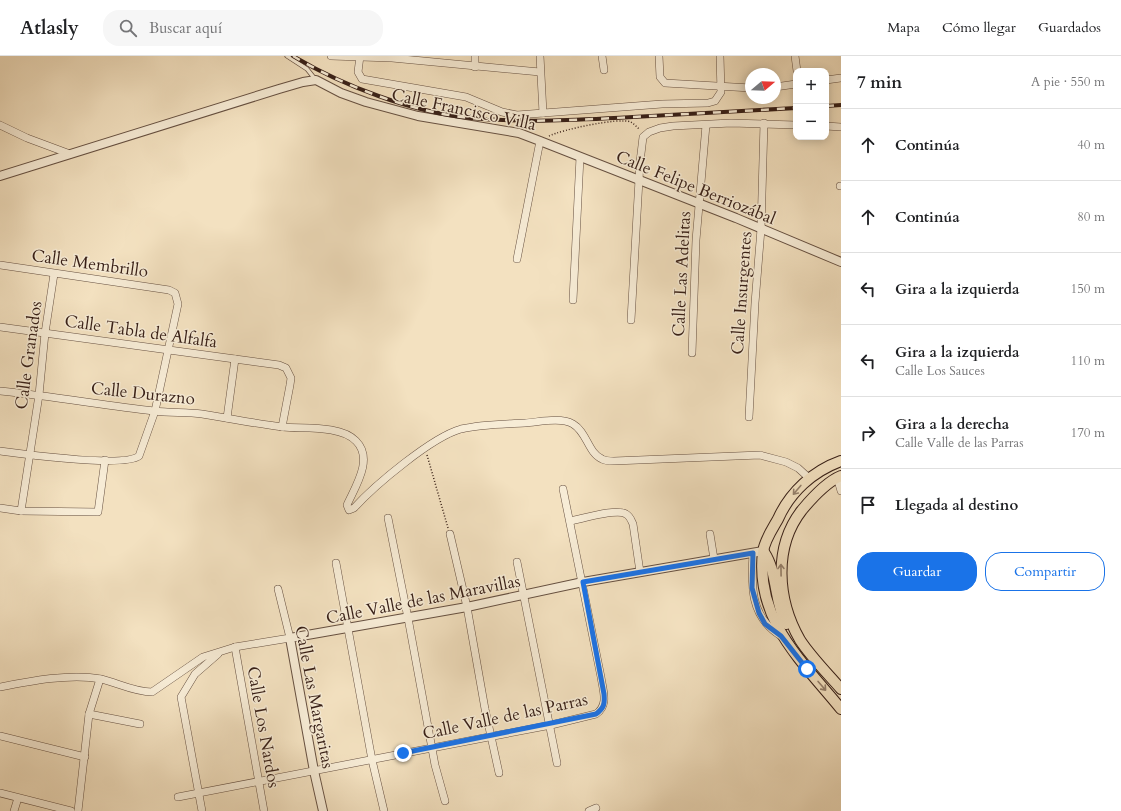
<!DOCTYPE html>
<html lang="es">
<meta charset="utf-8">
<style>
body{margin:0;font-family:Cardo,serif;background:#f6f6f6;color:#202124}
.controls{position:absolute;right:12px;top:12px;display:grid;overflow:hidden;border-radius:8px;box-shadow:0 2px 10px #0003}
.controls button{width:36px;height:36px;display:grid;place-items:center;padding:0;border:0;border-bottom:1px solid #e0e0e0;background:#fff;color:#202124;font:20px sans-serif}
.compass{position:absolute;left:745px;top:12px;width:36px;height:36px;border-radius:50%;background:#fff;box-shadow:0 2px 10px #0003;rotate:71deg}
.stop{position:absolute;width:12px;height:12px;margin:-9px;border:3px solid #1a73e8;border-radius:50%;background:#fff}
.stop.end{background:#1a73e8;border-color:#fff;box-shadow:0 1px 4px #0008}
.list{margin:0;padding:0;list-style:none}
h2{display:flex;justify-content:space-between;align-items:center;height:52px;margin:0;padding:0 16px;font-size:17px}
h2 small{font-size:13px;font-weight:400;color:#757577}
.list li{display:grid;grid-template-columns:26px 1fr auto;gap:12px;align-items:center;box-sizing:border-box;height:72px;padding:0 16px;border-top:1px solid #e0e0e0}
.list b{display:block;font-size:15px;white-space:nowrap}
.list p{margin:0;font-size:13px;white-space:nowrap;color:#757577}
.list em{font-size:13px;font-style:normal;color:#757577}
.actions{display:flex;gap:8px;padding:12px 16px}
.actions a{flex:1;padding:9px 0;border:1px solid #1a73e8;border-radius:16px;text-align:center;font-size:14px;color:#1a73e8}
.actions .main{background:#1a73e8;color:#fff}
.icon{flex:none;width:22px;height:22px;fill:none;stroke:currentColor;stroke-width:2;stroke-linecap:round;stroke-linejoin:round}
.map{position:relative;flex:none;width:841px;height:755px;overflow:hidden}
header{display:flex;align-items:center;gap:24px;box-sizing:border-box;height:56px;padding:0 20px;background:#fff;border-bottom:1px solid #e0e0e0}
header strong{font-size:19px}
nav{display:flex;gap:22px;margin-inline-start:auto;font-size:14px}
.search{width:280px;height:36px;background:#f6f6f6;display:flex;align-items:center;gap:10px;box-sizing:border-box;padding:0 14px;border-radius:16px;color:#757577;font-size:15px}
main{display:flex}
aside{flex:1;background:#fff}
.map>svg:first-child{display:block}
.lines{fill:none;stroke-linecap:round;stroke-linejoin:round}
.service-casing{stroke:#665041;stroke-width:5}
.minor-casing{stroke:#665041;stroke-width:8}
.tertiary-casing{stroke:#665041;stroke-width:10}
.primary-casing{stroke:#371f17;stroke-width:12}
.path{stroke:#371f17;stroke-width:1.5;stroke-dasharray:1 2;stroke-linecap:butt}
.service{stroke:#f7ecd6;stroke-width:3.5}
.minor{stroke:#f7ecd6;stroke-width:7}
.tertiary{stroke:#f7ecd6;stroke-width:8}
.primary{stroke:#f3e1c0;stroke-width:10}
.rail-casing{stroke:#371f17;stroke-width:4}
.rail{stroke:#f7ecd6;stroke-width:2.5;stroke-dasharray:8;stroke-linecap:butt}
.oneway{stroke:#95806c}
.route{stroke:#1a73e8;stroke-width:5}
.labels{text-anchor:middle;stroke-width:3;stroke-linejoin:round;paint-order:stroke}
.street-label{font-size:17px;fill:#371f17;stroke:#f7ecd6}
</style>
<header>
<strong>Atlasly</strong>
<div class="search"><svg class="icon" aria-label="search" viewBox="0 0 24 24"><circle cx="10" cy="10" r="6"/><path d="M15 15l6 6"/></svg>Buscar aquí</div>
<nav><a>Mapa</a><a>Cómo llegar</a><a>Guardados</a></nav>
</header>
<main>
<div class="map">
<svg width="841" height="755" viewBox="0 0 841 755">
<rect width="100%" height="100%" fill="#f3e1c0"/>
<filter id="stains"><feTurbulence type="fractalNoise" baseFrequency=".005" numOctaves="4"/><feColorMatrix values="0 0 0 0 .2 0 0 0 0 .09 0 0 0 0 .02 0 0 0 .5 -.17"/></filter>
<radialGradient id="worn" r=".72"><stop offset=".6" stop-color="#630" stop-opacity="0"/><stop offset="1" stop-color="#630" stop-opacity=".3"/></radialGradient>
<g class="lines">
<defs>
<path id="service" d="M 287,0 L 307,13 L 315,23"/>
<g id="minor">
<path d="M 331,0 L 392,2 L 540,16"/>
<path d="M 360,0 L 358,16 L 362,23 L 466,41 L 502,56 L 517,59 L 662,48 L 708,47 L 715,45 L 721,36 L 720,0"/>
<path d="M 540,0 L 543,57"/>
<path d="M 602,0 L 604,14"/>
<path d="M 659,0 L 660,21 L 665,27 L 751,32"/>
<path d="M 795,0 L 797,15"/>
<path d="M 475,11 L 475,0"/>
<path d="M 826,24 L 841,22"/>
<path d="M 775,31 L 796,28"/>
<path d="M 0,69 L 27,82 L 70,98"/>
<path d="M 826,70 L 841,71"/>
<path d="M 840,130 L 841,130"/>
<path d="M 517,203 L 540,85"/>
<path d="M 0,209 L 169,234 L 175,237 L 178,248 L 155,355 L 139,400 C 124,412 23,398 0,395"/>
<path d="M 573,244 L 580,101"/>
<path d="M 631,264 L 640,106 L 643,81 L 649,76 L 660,72 L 673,70 L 731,67 L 796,69"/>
<path d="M 0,271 L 279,309 L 286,312 L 291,322 L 290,329 L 282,371"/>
<path d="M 692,297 L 696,184 L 706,69"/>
<path d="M 0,335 C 51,340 102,349 154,355 C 170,357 186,356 202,358 C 229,362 256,368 283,371 C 304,373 341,369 356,385 C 374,403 355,431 347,449 L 349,454 L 354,452 C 375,429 432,381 461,373 C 482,368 504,368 525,367 C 540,366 560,361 573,368 C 587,376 588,397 602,403 C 605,405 611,405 614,405 L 760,399 L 786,406 L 798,412 L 809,422"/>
<path d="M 749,361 L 755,247 L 761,173 L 764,67"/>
<path d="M 227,362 L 235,303"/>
<path d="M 837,421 L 841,435"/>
<path d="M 0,452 L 21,455 L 98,456 L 105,404"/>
<path d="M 21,455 L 39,339 L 45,277 L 54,218"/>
<path d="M 388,462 L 408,562 L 435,709 L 445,745"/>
<path d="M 570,465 C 582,463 616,452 626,458 C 630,460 631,464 633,468 L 640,516"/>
<path d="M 450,478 L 467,551 L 485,653 L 499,717"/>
<path d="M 710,478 L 714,503"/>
<path d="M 753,497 C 751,530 750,561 781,580"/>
<path d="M 517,506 L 557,707"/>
<path d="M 336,507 L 372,704 L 384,755"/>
<path d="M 235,591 L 264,755"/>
<path d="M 0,631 C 30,625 71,617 101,623 C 118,627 134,636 152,636 L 203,601 L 235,591 L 290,582 L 278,533"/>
<path d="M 89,658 L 140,668"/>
<path d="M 0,680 L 85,701"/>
<path d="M 0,737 L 71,755"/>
<path d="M 178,741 L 551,669 L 596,658 C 609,649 603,635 601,621 L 563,433"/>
<path d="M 14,755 L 18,742"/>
<path d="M 78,755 L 89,658 L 100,623"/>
<path d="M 202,755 L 181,641 L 195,618 L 218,598"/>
<path d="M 589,755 L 596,752"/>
</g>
<g id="tertiary">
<path d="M 0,120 L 279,33 L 303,26 L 316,24 L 341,37 L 366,46 L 418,60 L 519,77 L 540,85 L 736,162 L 841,206"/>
<path d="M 323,755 L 314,715 L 290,582 L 467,551 L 583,526 L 763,495"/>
</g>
<g id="primary">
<path d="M 841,405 C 813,415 790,436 778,463 C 773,472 764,485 763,496 C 755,564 802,605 841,653"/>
<path d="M 841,420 C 826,426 812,442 802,454 C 773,491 777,544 800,584 C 811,601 828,618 841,633"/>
<path d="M 764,496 C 778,517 774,545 786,568"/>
</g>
</defs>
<use href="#service" class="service-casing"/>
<use href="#minor" class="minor-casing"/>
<use href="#tertiary" class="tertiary-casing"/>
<use href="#primary" class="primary-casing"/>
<g class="path">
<path d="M 549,80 C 561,74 619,61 631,66 C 634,68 637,71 640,74"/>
<path d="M 427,399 L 448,472"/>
</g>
<use href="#service" class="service"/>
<use href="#minor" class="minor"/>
<use href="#tertiary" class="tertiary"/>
<use href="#primary" class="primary"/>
<defs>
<g id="rail">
<path d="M 293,0 C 343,30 412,56 470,62 C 524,67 579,64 633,61 C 687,58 742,55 796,52"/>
<path d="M 826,50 L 841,49"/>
</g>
</defs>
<use href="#rail" class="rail-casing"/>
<use href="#rail" class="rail"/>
</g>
<defs><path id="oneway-shaft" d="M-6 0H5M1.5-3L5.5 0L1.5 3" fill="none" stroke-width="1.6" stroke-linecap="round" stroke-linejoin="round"/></defs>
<g class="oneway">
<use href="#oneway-shaft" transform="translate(797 434) rotate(130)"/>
<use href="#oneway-shaft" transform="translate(781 514) rotate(-91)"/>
<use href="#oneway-shaft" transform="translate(822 630) rotate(49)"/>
</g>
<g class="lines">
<path class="route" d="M 403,697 L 596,658 C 604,652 605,648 604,638 L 583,526 L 753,497 L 752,532 L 759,557 L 765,568 L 781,580 L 807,613"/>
</g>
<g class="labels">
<g class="street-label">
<text transform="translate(464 53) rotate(12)" y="6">Calle Francisco Villa</text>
<text transform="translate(696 131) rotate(22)" y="6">Calle Felipe Berriozábal</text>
<text transform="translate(90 207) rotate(8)" y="6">Calle Membrillo</text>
<text transform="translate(681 218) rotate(-87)" y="6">Calle Las Adelitas</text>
<text transform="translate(741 237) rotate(-86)" y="6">Calle Insurgentes</text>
<text transform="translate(141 275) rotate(8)" y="6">Calle Tabla de Alfalfa</text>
<text transform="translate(28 299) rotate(-82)" y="6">Calle Granados</text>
<text transform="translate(143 337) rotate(6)" y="6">Calle Durazno</text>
<text transform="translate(423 543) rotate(-11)" y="6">Calle Valle de las Maravillas</text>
<text transform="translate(315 641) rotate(79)" y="6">Calle Las Margaritas</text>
<text transform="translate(505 660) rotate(-12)" y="6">Calle Valle de las Parras</text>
<text transform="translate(264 671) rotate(80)" y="6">Calle Los Nardos</text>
</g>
</g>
<rect width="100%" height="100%" filter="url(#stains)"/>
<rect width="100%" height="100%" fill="url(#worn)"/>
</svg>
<div class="controls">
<button>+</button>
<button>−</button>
</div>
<svg class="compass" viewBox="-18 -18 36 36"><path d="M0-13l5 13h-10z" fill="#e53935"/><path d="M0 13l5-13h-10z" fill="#757577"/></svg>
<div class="stop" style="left:807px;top:613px"></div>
<div class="stop end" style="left:403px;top:697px"></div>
</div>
<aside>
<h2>7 min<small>A pie · 550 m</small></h2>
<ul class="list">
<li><svg class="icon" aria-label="ahead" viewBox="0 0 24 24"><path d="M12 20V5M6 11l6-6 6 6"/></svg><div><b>Continúa</b></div><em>40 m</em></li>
<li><svg class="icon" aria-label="ahead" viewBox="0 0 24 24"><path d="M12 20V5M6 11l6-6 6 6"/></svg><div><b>Continúa</b></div><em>80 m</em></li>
<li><svg class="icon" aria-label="left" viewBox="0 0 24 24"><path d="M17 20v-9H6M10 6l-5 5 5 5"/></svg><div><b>Gira a la izquierda</b></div><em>150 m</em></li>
<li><svg class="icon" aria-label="left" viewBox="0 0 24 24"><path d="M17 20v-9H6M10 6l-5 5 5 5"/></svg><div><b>Gira a la izquierda</b><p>Calle Los Sauces</p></div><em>110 m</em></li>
<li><svg class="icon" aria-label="right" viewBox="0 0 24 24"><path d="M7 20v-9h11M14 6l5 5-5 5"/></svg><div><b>Gira a la derecha</b><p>Calle Valle de las Parras</p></div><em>170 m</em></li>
<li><svg class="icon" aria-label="arrive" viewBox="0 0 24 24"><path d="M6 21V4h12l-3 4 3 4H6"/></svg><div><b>Llegada al destino</b></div></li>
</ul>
<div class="actions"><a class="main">Guardar</a><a>Compartir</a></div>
</aside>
</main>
